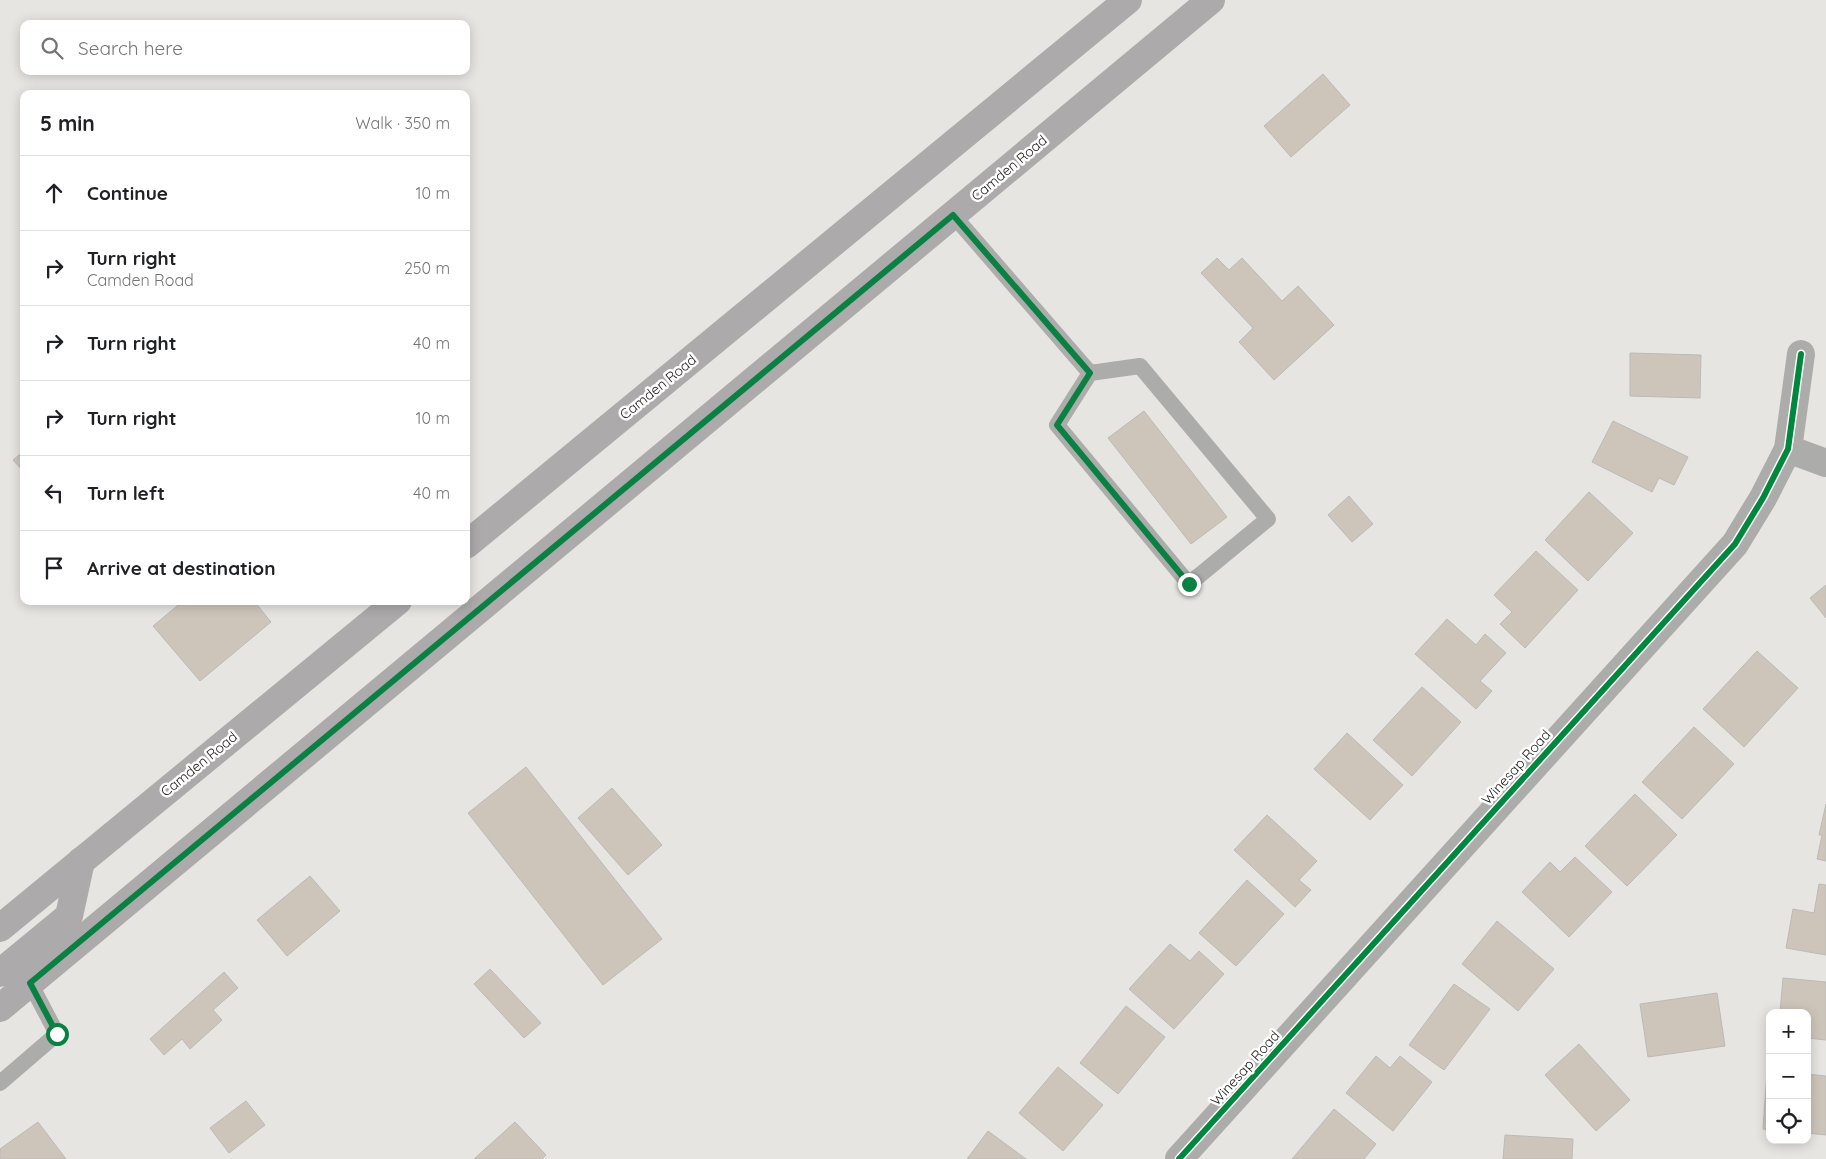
<!DOCTYPE html>
<meta charset="utf-8">
<style>
body{margin:0;font-family:Quicksand,sans-serif;background:#f2f2f2;color:#202124}
.controls{position:absolute;right:15px;bottom:15px;display:grid;overflow:hidden;border-radius:10px;box-shadow:0 2px 12px #0003}
.controls button{width:45px;height:45px;display:grid;place-items:center;padding:0;border:0;border-bottom:1px solid #e0e0e0;background:#fff;color:#202124;font:25px sans-serif}
.stop{position:absolute;width:15px;height:15px;margin:-11px;border:4px solid #0b8043;border-radius:50%;background:#fff}
.stop.end{background:#0b8043;border-color:#fff;box-shadow:0 1px 5px #0008}
.list{margin:0;padding:0;list-style:none}
h2{display:flex;justify-content:space-between;align-items:center;height:65px;margin:0;padding:0 20px;font-size:21px}
h2 small{font-size:16px;font-weight:400;color:#757577}
.list li{display:grid;grid-template-columns:32px 1fr auto;gap:15px;align-items:center;box-sizing:border-box;height:75px;padding:0 20px;border-top:1px solid #e0e0e0}
.list b{display:block;font-size:19px;white-space:nowrap}
.list p{margin:0;font-size:16px;white-space:nowrap;color:#757577}
.list em{font-size:16px;font-style:normal;color:#757577}
.icon{flex:none;width:28px;height:28px;fill:none;stroke:currentColor;stroke-width:2;stroke-linecap:round;stroke-linejoin:round}
.map{position:relative;flex:none;width:1826px;height:1159px;overflow:hidden}
.search{position:absolute;background:#fff;box-shadow:0 2px 12px #0003;left:20px;top:20px;width:450px;height:55px;display:flex;align-items:center;gap:12px;box-sizing:border-box;padding:0 18px;border-radius:10px;color:#757577;font-size:19px}
.panel{position:absolute;background:#fff;box-shadow:0 2px 12px #0003;left:20px;top:90px;width:450px;height:515px;border-radius:10px}
.map>svg:first-child{display:block}
.building{fill:#cec5ba;stroke:#bbbab7}
.lines{fill:none;stroke-linecap:round;stroke-linejoin:round}
.service{stroke:#acacab;stroke-width:16}
.minor{stroke:#acacab;stroke-width:28}
.secondary{stroke:#acaaab;stroke-width:28}
.cycleway-casing{stroke:#fff;stroke-width:9}
.cycleway{stroke:#00873e;stroke-width:6}
.route{stroke:#0b8043;stroke-width:6}
.labels{text-anchor:middle;stroke-width:5;stroke-linejoin:round;paint-order:stroke}
.street-label{font-size:14px;fill:#232220;stroke:#fff}
</style>
<div class="map">
<svg width="1826" height="1159" viewBox="0 0 1826 1159">
<rect width="100%" height="100%" fill="#e7e5e2"/>
<g class="building">
<path d="M 1323,74 L 1350,105 L 1291,157 L 1264,126 Z"/>
<path d="M 1217,258 L 1229,270 L 1242,258 L 1282,301 L 1298,286 L 1334,325 L 1274,380 L 1239,342 L 1253,328 L 1201,273 Z"/>
<path d="M 1630,353 L 1701,355 L 1700,398 L 1630,396 Z"/>
<path d="M 1144,411 L 1227,517 L 1191,544 L 1108,438 Z"/>
<path d="M 1613,421 L 1688,457 L 1674,485 L 1659,478 L 1652,492 L 1592,462 Z"/>
<path d="M 24,451 L 24,472 L 13,460 Z"/>
<path d="M 1589,492 L 1633,533 L 1588,581 L 1545,540 Z"/>
<path d="M 1349,496 L 1373,524 L 1352,542 L 1328,515 Z"/>
<path d="M 1536,551 L 1578,590 L 1525,648 L 1500,624 L 1512,612 L 1494,595 Z"/>
<path d="M 1826,585 L 1826,618 L 1810,598 Z"/>
<path d="M 183,601 L 254,601 L 271,622 L 200,681 L 153,626 Z"/>
<path d="M 1447,619 L 1476,645 L 1485,634 L 1506,653 L 1480,681 L 1492,691 L 1476,709 L 1415,654 Z"/>
<path d="M 1757,651 L 1798,688 L 1744,747 L 1703,709 Z"/>
<path d="M 1422,687 L 1461,722 L 1412,776 L 1373,740 Z"/>
<path d="M 1694,727 L 1734,764 L 1682,819 L 1642,782 Z"/>
<path d="M 1347,733 L 1403,785 L 1370,820 L 1314,769 Z"/>
<path d="M 526,767 L 662,939 L 603,985 L 468,813 Z"/>
<path d="M 612,788 L 662,845 L 628,875 L 578,818 Z"/>
<path d="M 1635,794 L 1677,835 L 1627,886 L 1585,846 Z"/>
<path d="M 1826,804 L 1826,861 L 1817,859 L 1822,835 L 1819,835 Z"/>
<path d="M 1267,815 L 1317,861 L 1299,880 L 1311,890 L 1295,907 L 1234,850 Z"/>
<path d="M 1575,857 L 1612,892 L 1569,937 L 1522,892 L 1550,862 L 1560,872 Z"/>
<path d="M 310,876 L 340,911 L 287,956 L 257,920 Z"/>
<path d="M 1247,880 L 1284,914 L 1236,966 L 1199,933 Z"/>
<path d="M 1819,884 L 1826,885 L 1826,955 L 1786,948 L 1793,909 L 1814,913 Z"/>
<path d="M 1497,921 L 1554,969 L 1518,1011 L 1462,964 Z"/>
<path d="M 1170,944 L 1190,961 L 1199,951 L 1224,974 L 1174,1029 L 1129,989 Z"/>
<path d="M 490,969 L 541,1023 L 524,1038 L 474,984 Z"/>
<path d="M 224,972 L 238,988 L 213,1010 L 222,1020 L 190,1049 L 182,1039 L 164,1055 L 150,1039 Z"/>
<path d="M 1783,978 L 1826,982 L 1826,1040 L 1807,1038 L 1807,1013 L 1780,1013 Z"/>
<path d="M 1454,984 L 1490,1009 L 1444,1070 L 1409,1045 Z"/>
<path d="M 1717,993 L 1725,1046 L 1648,1057 L 1640,1004 Z"/>
<path d="M 1126,1006 L 1165,1037 L 1118,1094 L 1080,1063 Z"/>
<path d="M 1579,1044 L 1630,1100 L 1596,1131 L 1545,1075 Z"/>
<path d="M 1376,1056 L 1390,1068 L 1400,1056 L 1432,1082 L 1393,1131 L 1346,1093 Z"/>
<path d="M 1058,1067 L 1103,1105 L 1063,1151 L 1019,1113 Z"/>
<path d="M 1767,1071 L 1770,1071 L 1770,1130 L 1763,1129 Z"/>
<path d="M 1807,1074 L 1826,1076 L 1826,1135 L 1807,1133 Z"/>
<path d="M 246,1101 L 265,1125 L 229,1153 L 210,1128 Z"/>
<path d="M 1334,1109 L 1376,1144 L 1364,1159 L 1292,1159 Z"/>
<path d="M 38,1122 L 66,1159 L 0,1159 L 0,1149 Z"/>
<path d="M 515,1122 L 546,1155 L 542,1159 L 474,1159 Z"/>
<path d="M 988,1131 L 1026,1159 L 967,1159 Z"/>
<path d="M 1505,1135 L 1573,1139 L 1572,1159 L 1503,1159 Z"/>
</g>
<g class="lines">
<g class="service">
<path d="M 953,215 L 1090,373 L 1057,425 L 1189,584 L 1268,519 L 1140,366 L 1090,373"/>
<path d="M 0,1083 L 57,1034 L 30,983"/>
</g>
<g class="minor">
<path d="M 1788,449 L 1826,463"/>
<path d="M 1179,1159 L 1735,544 L 1763,498 L 1788,449 L 1801,354"/>
</g>
<g class="secondary">
<path d="M 466,545 L 1128,0"/>
<path d="M 0,928 L 398,601"/>
<path d="M 0,973 L 69,916 L 81,861"/>
<path d="M 0,1008 L 1211,0"/>
</g>
<defs>
<path id="cycleway" d="M 1179,1159 L 1735,544 L 1763,498 L 1788,449 L 1801,354"/>
</defs>
<use href="#cycleway" class="cycleway-casing"/>
<use href="#cycleway" class="cycleway"/>
</g>
<g class="lines">
<path class="route" d="M 57,1034 L 30,983 L 953,215 L 1090,373 L 1057,425 L 1189,584"/>
</g>
<g class="labels">
<g class="street-label">
<text transform="translate(1009 168) rotate(-40)" y="5">Camden Road</text>
<text transform="translate(658 387) rotate(-39)" y="5">Camden Road</text>
<text transform="translate(199 764) rotate(-39)" y="5">Camden Road</text>
<text transform="translate(1516 767) rotate(-48)" y="5">Winesap Road</text>
<text transform="translate(1245 1068) rotate(-48)" y="5">Winesap Road</text>
</g>
</g>
</svg>
<div class="controls">
<button>+</button>
<button>−</button>
<button><svg class="icon" aria-label="locate" viewBox="0 0 24 24"><circle cx="12" cy="12" r="6"/><path d="M12 2v4M12 18v4M2 12h4M18 12h4"/></svg></button>
</div>
<div class="stop" style="left:57px;top:1034px"></div>
<div class="stop end" style="left:1189px;top:584px"></div>
<div class="search"><svg class="icon" aria-label="search" viewBox="0 0 24 24"><circle cx="10" cy="10" r="6"/><path d="M15 15l6 6"/></svg>Search here</div>
<section class="panel">
<h2>5 min<small>Walk · 350 m</small></h2>
<ul class="list">
<li><svg class="icon" aria-label="ahead" viewBox="0 0 24 24"><path d="M12 20V5M6 11l6-6 6 6"/></svg><div><b>Continue</b></div><em>10 m</em></li>
<li><svg class="icon" aria-label="right" viewBox="0 0 24 24"><path d="M7 20v-9h11M14 6l5 5-5 5"/></svg><div><b>Turn right</b><p>Camden Road</p></div><em>250 m</em></li>
<li><svg class="icon" aria-label="right" viewBox="0 0 24 24"><path d="M7 20v-9h11M14 6l5 5-5 5"/></svg><div><b>Turn right</b></div><em>40 m</em></li>
<li><svg class="icon" aria-label="right" viewBox="0 0 24 24"><path d="M7 20v-9h11M14 6l5 5-5 5"/></svg><div><b>Turn right</b></div><em>10 m</em></li>
<li><svg class="icon" aria-label="left" viewBox="0 0 24 24"><path d="M17 20v-9H6M10 6l-5 5 5 5"/></svg><div><b>Turn left</b></div><em>40 m</em></li>
<li><svg class="icon" aria-label="arrive" viewBox="0 0 24 24"><path d="M6 21V4h12l-3 4 3 4H6"/></svg><div><b>Arrive at destination</b></div></li>
</ul>
</section>
</div>
